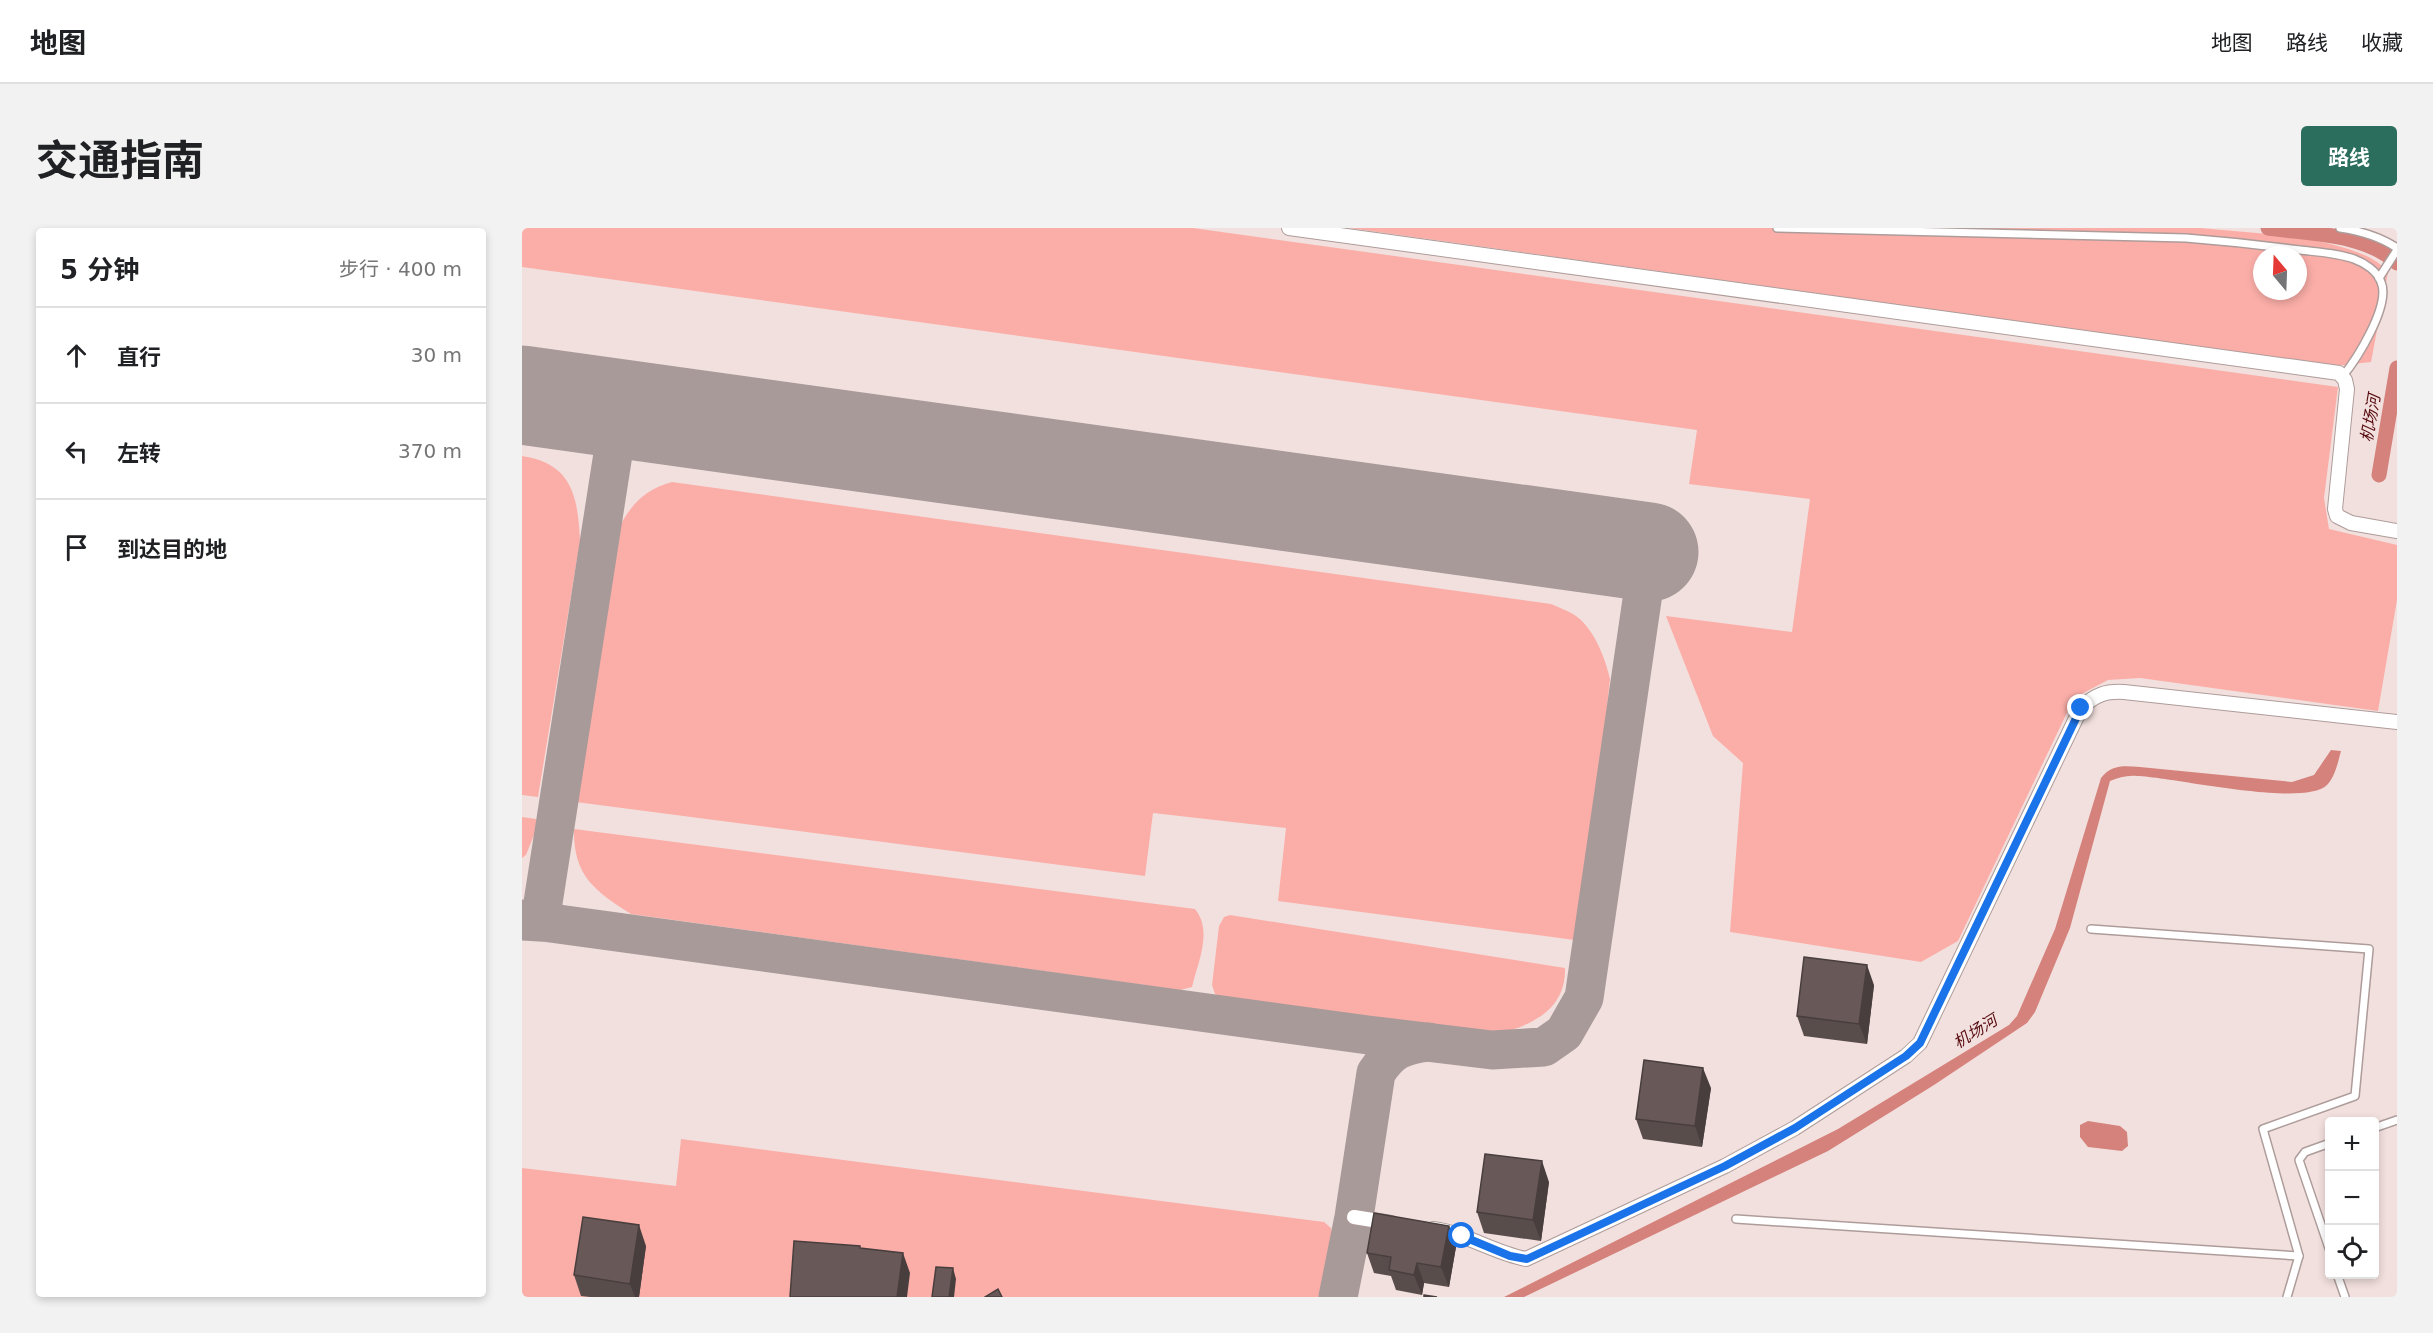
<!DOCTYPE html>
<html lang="zh">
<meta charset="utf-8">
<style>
body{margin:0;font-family:"DejaVu Sans","Noto Sans SC",sans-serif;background:#f2f2f2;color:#202124}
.controls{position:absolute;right:18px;bottom:18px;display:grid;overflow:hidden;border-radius:6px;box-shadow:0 3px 9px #0003}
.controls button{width:54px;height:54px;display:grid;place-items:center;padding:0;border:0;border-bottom:2px solid #e0e0e0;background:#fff;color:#202124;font:30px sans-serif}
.compass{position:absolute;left:1731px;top:18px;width:54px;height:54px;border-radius:50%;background:#fff;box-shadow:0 3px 9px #0003;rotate:341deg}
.stop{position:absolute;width:18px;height:18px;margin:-14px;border:4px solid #1a73e8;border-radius:50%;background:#fff}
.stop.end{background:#1a73e8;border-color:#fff;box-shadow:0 2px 6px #0008}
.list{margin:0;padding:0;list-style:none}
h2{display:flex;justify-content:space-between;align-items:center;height:78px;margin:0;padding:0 24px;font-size:26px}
h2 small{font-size:20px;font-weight:400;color:#757577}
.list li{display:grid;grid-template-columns:39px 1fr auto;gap:18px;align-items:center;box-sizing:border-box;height:96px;padding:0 24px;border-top:2px solid #e0e0e0}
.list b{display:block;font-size:22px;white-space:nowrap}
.list em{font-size:20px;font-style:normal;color:#757577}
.icon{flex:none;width:33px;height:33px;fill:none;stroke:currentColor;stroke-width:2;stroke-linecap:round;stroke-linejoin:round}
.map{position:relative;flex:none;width:1875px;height:1069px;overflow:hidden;border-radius:6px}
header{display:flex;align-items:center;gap:36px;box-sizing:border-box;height:84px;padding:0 30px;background:#fff;border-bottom:2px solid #e0e0e0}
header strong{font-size:28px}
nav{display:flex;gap:33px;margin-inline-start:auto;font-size:21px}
.intro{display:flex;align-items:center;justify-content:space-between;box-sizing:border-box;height:144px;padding:0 36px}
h1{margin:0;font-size:42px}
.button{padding:15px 27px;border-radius:6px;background:#2c6e5e;color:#fff;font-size:21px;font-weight:700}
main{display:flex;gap:36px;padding:0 36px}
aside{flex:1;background:#fff;border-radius:6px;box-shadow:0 3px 9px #0003}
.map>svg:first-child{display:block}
.green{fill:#fbaea8;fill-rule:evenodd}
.water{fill:#d5827c}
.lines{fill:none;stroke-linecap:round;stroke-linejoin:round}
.canal{stroke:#d5827c;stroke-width:15}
.taxiway{stroke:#a89a99;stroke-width:39}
.runway{stroke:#a89a99;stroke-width:99}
.service-casing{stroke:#ad9c9a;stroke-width:10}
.minor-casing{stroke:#ad9c9a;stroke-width:16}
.service{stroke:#fff;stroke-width:7}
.minor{stroke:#fff;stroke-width:14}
.wall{fill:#594d4c}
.shaded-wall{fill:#493e3e}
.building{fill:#685958;stroke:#493e3e;stroke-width:1.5}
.route{stroke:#1a73e8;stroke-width:8}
.labels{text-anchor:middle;stroke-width:6;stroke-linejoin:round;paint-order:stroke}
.water-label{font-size:16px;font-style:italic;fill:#560a0e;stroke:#f2e0de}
</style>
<header>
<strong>地图</strong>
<nav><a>地图</a><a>路线</a><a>收藏</a></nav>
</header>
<div class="intro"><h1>交通指南</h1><a class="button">路线</a></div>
<main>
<aside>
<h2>5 分钟<small>步行 · 400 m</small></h2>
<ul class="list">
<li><svg class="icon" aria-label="ahead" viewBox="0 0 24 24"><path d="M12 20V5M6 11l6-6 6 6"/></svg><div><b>直行</b></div><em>30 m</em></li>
<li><svg class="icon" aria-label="left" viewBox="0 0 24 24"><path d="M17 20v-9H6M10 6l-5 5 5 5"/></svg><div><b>左转</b></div><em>370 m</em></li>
<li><svg class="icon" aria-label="arrive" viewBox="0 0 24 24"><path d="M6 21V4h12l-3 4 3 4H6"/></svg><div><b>到达目的地</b></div></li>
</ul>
</aside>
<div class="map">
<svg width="1875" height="1069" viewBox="0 0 1875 1069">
<rect width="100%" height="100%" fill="#f2e0de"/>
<g class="green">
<path d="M 0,0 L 671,0 L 1816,159 L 1802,270 L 1807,301 L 1875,317 L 1875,372 L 1856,483 L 1618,450 L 1586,452 L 1552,470 L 1436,713 L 1399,734 L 1208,704 L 1221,535 L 1191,508 L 1144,388 L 1270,404 L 1288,271 L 1167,256 L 1175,202 L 0,39 Z"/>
<path d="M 827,0 L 1679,0 C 1725,5 1838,8 1866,44 L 1849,134 L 1813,138 ZM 1740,27 L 1776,27 L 1776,63 L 1740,63 Z"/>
<path d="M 0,228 C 50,235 56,269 58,313 L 16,569 L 0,567 Z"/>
<path d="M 150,254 L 1029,376 C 1036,379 1044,382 1051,386 C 1071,398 1083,429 1088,451 L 1060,713 L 756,673 L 764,600 L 631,585 L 623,648 L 54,574 L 95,303 C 108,278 121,262 150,254 Z"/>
<path d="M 0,589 L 14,591 L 16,597 L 4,627 L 0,630 Z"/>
<path d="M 52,601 L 673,681 C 691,703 676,734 670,759 L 658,762 L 109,686 C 72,663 51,647 52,601 Z"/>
<path d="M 708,687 L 1043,740 C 1044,779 1014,795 981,805 L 701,771 L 693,766 L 690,757 L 697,698 L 702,689 Z"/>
<path d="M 159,911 L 802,994 L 809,1000 L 812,1012 L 801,1069 L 0,1069 L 0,940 L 154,958 Z"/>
</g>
<g class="water">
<path d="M 1809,522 L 1819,523 C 1816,534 1813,549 1805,557 C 1781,580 1651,549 1615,548 C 1605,547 1596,550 1588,553 L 1548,700 L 1513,784 L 1505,795 L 1412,857 L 1306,923 L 1002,1069 L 982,1069 L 1316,901 L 1487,797 L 1495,788 L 1533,701 L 1579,550 C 1590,536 1602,538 1618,539 L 1770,554 L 1792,547 Z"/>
<path d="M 1566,893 L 1598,898 L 1605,904 L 1606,918 L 1600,923 L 1566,919 L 1558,909 L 1558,897 Z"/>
</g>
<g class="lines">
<g class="canal">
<path d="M 1746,0 C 1789,6 1842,5 1875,35"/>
<path d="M 1857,247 L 1875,140"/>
</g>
<g class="taxiway">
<path d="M 0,691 L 846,807 L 970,822 L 1022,819 L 1042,805 L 1062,770 L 1127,324"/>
<path d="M 0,693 L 18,694 L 98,181"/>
<path d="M 816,1069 L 832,989 L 854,845 C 869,822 879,818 906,814"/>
</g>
<path class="runway" d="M 0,167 L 1127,324"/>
<defs>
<g id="service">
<path d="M 1255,0 L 1664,10 C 1702,13 1740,17 1778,22 C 1795,24 1816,25 1832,31 C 1843,35 1855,43 1859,54 C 1869,77 1835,131 1820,149"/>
<path d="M 1818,0 C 1839,3 1857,8 1875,20"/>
<path d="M 1857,50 L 1875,22"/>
<path d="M 1569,701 L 1847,721 L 1833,868 L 1741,901 L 1777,1028 L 1765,1069"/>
<path d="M 1852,900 L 1875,892"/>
<path d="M 1808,915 L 1783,924 L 1777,932 L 1808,1023"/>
<path d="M 1214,991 L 1777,1028"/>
<path d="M 1815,1046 L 1823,1069"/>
</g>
<g id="minor">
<path d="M 767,0 L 1817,145 L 1823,152 L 1825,161 L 1813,281 L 1815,288 L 1829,295 L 1875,303"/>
<path d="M 832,989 L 869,995"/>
<path d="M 911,1001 C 944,1005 972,1025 1004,1031 L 1203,938 L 1273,900 L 1384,828 L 1398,815 L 1559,480 C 1573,467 1583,463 1602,464 L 1875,494"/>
</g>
</defs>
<use href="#service" class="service-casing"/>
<use href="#minor" class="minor-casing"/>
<use href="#service" class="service"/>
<use href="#minor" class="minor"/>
</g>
<g class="wall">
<path d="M 1352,757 L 1345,816 L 1282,808 L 1275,788 Z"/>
<path d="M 1189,860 L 1180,919 L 1121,911 L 1114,891 Z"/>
<path d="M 1027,954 L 1019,1013 L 962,1005 L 955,984 Z"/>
<path d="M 927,998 L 934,1019 L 927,1059 L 902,1055 L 900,1067 L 874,1062 L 869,1048 L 852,1045 L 845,1025 Z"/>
<path d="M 124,1018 L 117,1069 L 68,1069 L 59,1068 L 52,1047 Z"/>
</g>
<g class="shaded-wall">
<path d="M 1345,737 L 1352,757 L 1345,816 L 1337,796 Z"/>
<path d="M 1181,840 L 1189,860 L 1180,919 L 1173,898 Z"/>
<path d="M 1020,933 L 1027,954 L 1019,1013 L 1011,992 Z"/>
<path d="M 117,997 L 124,1018 L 117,1069 L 113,1069 L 108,1056 Z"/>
<path d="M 927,998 L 934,1019 L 927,1059 L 919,1039 Z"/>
<path d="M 381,1025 L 388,1045 L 385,1069 L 375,1069 Z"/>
<path d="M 895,1035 L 902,1055 L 900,1067 L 892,1047 Z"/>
<path d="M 431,1040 L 434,1051 L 432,1069 L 427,1069 Z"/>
</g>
<g class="building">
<path d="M 1282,729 L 1345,737 L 1337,796 L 1275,788 Z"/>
<path d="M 1122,832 L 1181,840 L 1173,898 L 1114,891 Z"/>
<path d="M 963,926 L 1020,933 L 1011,992 L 955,984 Z"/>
<path d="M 852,985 L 927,998 L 919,1039 L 895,1035 L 892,1047 L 867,1042 L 869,1029 L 845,1025 Z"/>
<path d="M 61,989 L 117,997 L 108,1056 L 52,1047 Z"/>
<path d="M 272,1013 L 338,1018 L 338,1020 L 381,1025 L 375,1069 L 268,1069 Z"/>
<path d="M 414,1039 L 431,1040 L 427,1069 L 410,1069 Z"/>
<path d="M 476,1061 L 480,1069 L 463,1069 Z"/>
<path d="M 902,1067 L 915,1069 L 902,1069 Z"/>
</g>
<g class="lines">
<path class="route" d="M 940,1008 L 988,1028 L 1005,1031 L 1203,938 L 1273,900 L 1384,828 L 1398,815 L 1559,480"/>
</g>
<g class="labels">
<g class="water-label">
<text transform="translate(1848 190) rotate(-80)" y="6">机场河</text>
<text transform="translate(1453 803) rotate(-32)" y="6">机场河</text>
</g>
</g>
</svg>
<div class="controls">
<button>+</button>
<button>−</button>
<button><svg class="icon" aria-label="locate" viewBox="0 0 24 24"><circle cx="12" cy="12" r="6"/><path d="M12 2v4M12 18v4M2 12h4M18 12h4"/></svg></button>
</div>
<svg class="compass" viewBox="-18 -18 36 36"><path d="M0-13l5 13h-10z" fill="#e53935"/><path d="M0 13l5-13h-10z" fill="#757577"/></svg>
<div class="stop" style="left:940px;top:1008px"></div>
<div class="stop end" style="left:1559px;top:480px"></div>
</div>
</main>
